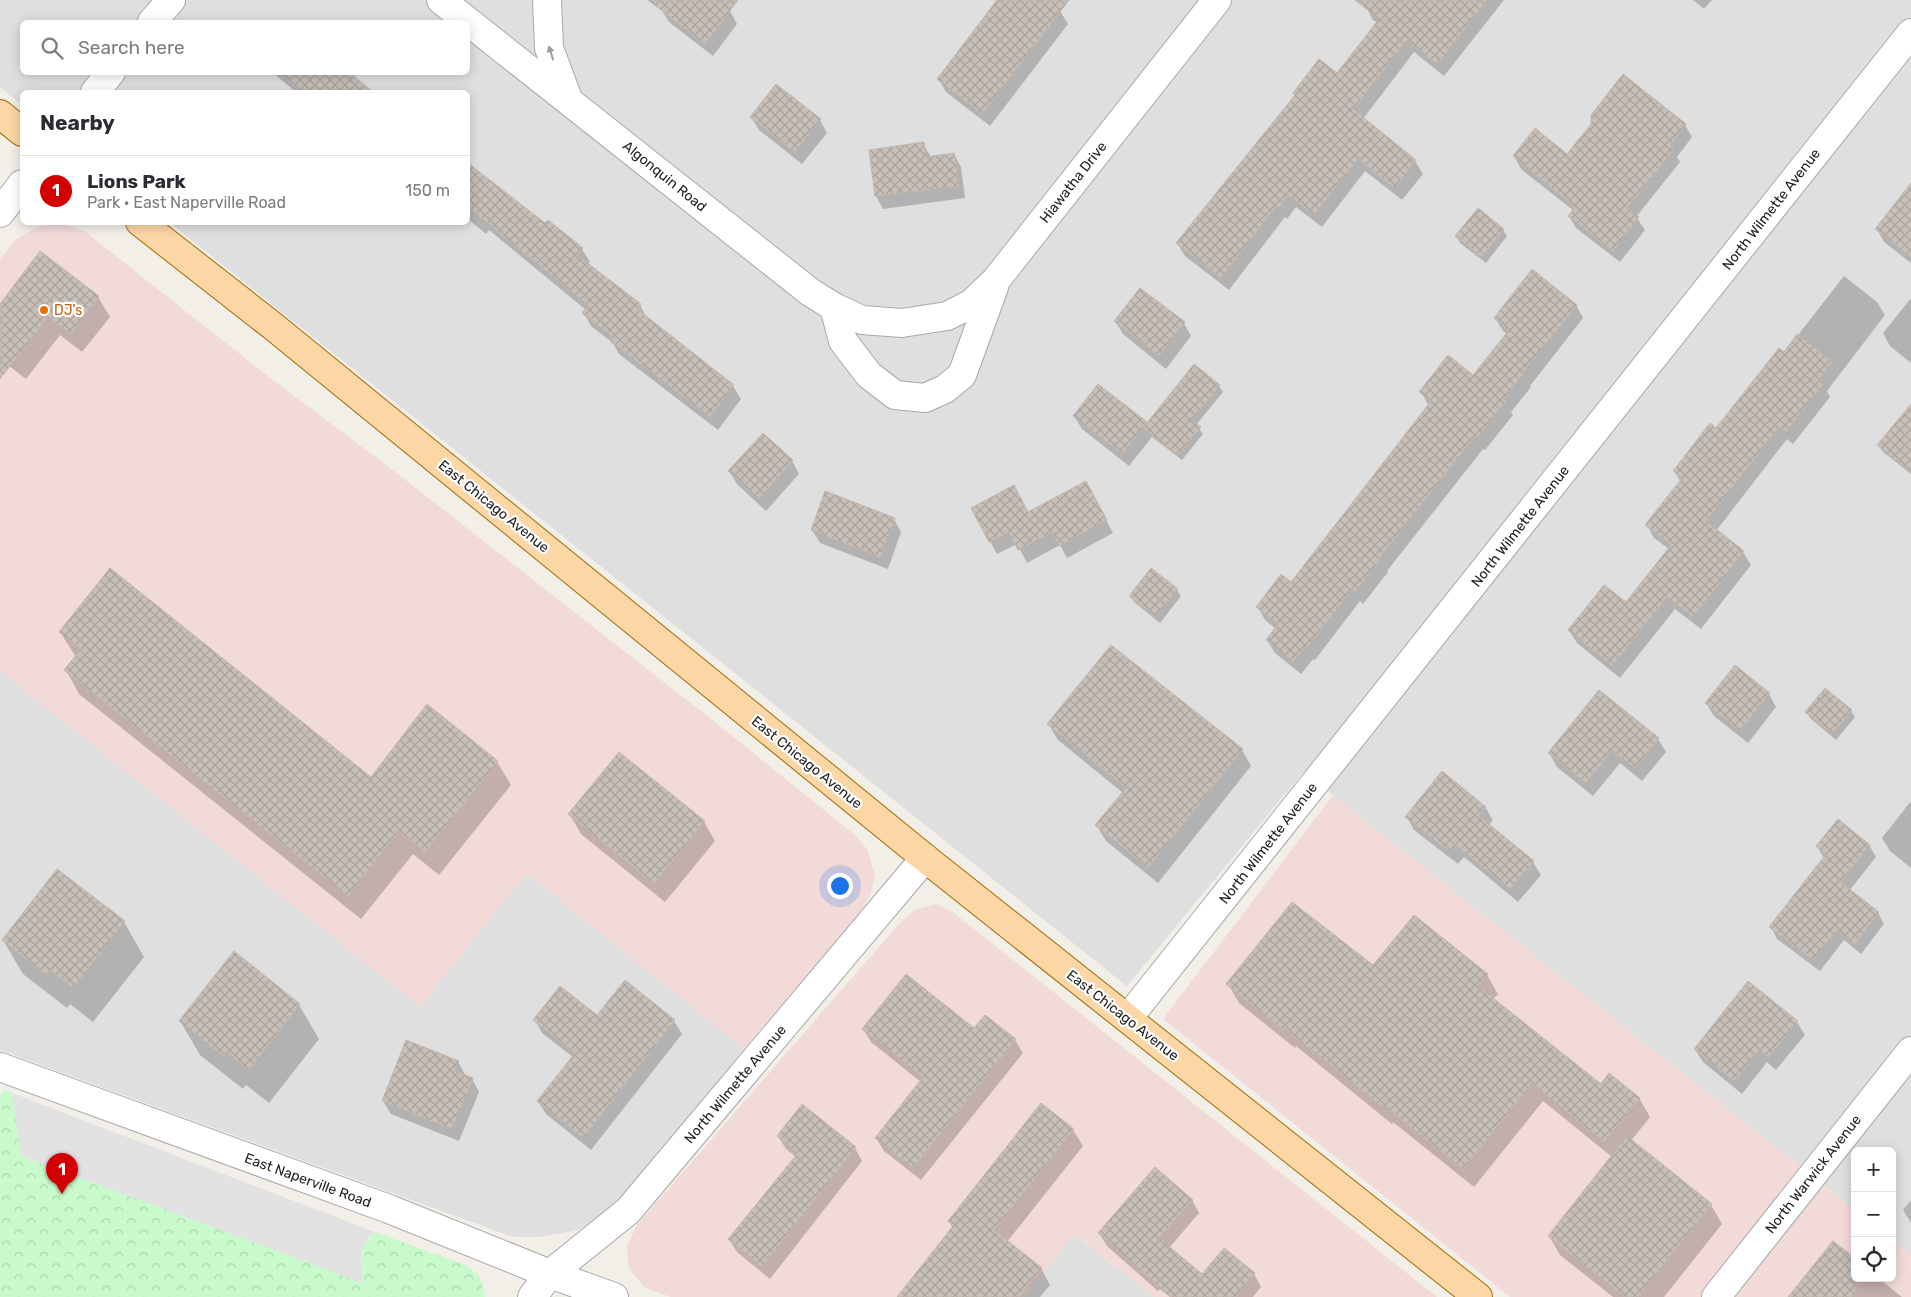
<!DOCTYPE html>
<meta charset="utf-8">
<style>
body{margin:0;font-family:Rubik,sans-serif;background:#f2f2f3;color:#2b2b33}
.controls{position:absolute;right:15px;bottom:15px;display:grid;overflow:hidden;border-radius:8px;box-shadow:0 2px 12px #0003}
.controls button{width:45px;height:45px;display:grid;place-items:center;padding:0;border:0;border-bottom:1px solid #e1e1e2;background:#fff;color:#2b2b33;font:25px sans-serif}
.you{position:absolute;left:839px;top:885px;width:18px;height:18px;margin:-12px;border:4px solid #fff;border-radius:50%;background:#1a73e8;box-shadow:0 0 0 8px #1a73e833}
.badge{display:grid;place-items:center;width:32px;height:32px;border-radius:50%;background:#d40000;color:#fff;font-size:16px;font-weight:700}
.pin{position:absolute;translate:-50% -41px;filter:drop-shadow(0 1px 2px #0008)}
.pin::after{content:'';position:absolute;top:26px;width:18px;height:15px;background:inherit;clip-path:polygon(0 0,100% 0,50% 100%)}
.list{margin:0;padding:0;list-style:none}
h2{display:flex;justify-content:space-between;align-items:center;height:65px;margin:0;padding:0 20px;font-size:21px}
h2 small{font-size:16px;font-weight:400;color:#7c7c81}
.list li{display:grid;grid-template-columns:32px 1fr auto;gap:15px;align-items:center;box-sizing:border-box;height:70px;padding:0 20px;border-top:1px solid #e1e1e2}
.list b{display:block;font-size:19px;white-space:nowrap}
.list p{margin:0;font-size:16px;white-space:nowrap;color:#7c7c81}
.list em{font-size:16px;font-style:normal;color:#7c7c81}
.icon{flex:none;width:28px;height:28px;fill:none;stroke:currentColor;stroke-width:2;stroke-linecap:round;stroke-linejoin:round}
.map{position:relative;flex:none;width:1911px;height:1297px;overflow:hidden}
.search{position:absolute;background:#fff;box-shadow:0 2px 12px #0003;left:20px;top:20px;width:450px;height:55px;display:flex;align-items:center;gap:12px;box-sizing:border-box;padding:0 18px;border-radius:8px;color:#7c7c81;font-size:19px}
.panel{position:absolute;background:#fff;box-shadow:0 2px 12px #0003;left:20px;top:90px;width:450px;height:135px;border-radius:8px}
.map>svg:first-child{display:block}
.residential{fill:#e0dfdf;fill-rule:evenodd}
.commercial{fill:#f2dad9}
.park{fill:url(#park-crowns)}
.parking{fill:#e2e2e2}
.shadow{fill:#0003}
.building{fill:url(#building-cross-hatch);stroke:#c4b6ab}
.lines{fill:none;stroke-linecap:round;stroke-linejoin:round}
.minor-casing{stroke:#a9a9a9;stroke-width:30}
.major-casing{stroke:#a06b00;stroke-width:30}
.minor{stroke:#fff;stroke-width:28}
.major{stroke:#fcd6a4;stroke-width:28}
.oneway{fill:#9c9c9c}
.food-dot{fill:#e8710a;stroke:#fff;stroke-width:2}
.labels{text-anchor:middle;stroke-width:4.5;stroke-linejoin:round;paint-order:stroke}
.street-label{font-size:14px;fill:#222;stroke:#fff}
.food-label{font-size:14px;fill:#c56008;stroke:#fff;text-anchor:start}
</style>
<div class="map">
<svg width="1911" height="1297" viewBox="0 0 1911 1297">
<defs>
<pattern id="park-crowns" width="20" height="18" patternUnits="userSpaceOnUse" patternTransform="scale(1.25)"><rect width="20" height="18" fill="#c8facc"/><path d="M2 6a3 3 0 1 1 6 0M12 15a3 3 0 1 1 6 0" fill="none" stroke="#acd6af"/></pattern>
<pattern id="building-cross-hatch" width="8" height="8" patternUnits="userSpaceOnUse" patternTransform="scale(1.25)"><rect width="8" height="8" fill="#c7bfb8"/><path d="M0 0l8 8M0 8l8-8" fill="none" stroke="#aba49e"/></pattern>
</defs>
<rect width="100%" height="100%" fill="#f2efe9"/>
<g class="residential">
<path d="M 0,0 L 1911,0 L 1911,1255 L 1892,1240 L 1892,1151 L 1855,1151 L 1855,1210 L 1333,795 L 1303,772 L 1127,986 L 170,223 L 468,222 L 468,92 L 22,92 L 22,105 L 0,87 ZM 22,22 L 468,22 L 468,72 L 22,72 Z"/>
<path d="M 0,671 L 420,1007 L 526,873 L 744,1049 L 635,1188 L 607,1214 L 578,1230 L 539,1237 L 513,1237 L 0,1050 Z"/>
<path d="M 1074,1234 L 1154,1297 L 1024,1297 Z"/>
</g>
<g class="commercial">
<path d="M 61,224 L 83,230 L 274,381 L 394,471 L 720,726 L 855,835 L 867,849 L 875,876 L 870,896 L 859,914 L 744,1049 L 526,873 L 420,1007 L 0,671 L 0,259 L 15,240 L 40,226 Z"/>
<path d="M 1333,795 L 1855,1210 L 1855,1278 L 1892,1278 L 1892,1240 L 1911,1255 L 1911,1297 L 1510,1297 L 1163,1019 Z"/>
<path d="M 936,904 L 954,913 L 1437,1297 L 1154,1297 L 1075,1234 L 1024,1297 L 671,1297 L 645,1288 L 629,1269 L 627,1247 L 636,1226 L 899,924 L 914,910 Z"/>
</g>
<path class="park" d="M 5,1090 L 12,1093 L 22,1156 L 362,1282 C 363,1259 355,1251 375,1232 L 466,1265 L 480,1277 L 485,1297 L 0,1297 L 0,1096 Z"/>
<path class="parking" d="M 12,1093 L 375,1232 L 367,1239 L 361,1253 L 363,1283 L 21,1156 Z"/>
<g class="shadow">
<path d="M 668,0 L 716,0 L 730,11 L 737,24 L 713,56 L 669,22 L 661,9 Z"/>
<path d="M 999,0 L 1047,0 L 1060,11 L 1068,24 L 990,126 L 946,92 L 939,79 Z"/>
<path d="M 1372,0 L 1504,0 L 1444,76 L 1414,52 L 1363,119 L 1415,161 L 1423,174 L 1402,200 L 1365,171 L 1322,227 L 1296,207 L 1287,219 L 1285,217 L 1229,290 L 1185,256 L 1177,243 L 1337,75 L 1378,23 L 1373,20 L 1366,7 Z"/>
<path d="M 1693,0 L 1712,0 L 1704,9 Z"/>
<path d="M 272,72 L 347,72 L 354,84 L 347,92 L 296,92 Z"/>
<path d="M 751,117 L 820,120 L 827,133 L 802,164 L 759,130 Z"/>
<path d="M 1685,125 L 1692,137 L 1677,157 L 1680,162 L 1636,217 L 1645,230 L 1620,262 L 1576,228 L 1569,216 L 1574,211 L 1521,169 L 1514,156 L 1567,156 Z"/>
<path d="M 923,144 L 931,157 L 954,154 L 961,167 L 965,198 L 883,209 L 876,196 L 870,151 Z"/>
<path d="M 468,164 L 545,225 L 582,249 L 590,262 L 587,265 L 640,305 L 647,319 L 733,386 L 741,399 L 718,430 L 619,354 L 613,343 L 591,326 L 584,313 L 586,310 L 489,230 L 486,234 L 468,219 Z"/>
<path d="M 1911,185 L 1911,263 L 1884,242 L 1877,229 Z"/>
<path d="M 1478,210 L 1503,230 L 1507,236 L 1486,263 L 1460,243 L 1457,237 Z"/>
<path d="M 41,252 L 98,297 L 110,317 L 82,352 L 60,335 L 26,379 L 0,359 L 0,306 Z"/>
<path d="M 1844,276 L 1877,302 L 1885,315 L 1827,391 L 1830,397 L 1793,444 L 1787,439 L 1716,531 L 1743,552 L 1751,565 L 1701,629 L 1675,609 L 1620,678 L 1577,643 L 1569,630 L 1627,604 L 1669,549 L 1654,538 L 1647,525 L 1681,482 L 1674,471 L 1716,429 L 1784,353 Z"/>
<path d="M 1911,298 L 1911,363 L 1890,346 L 1883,333 Z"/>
<path d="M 1576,305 L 1583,318 L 1530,386 L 1531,387 L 1511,412 L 1513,415 L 1485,450 L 1483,449 L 1387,571 L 1388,572 L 1363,604 L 1360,601 L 1315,660 L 1313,659 L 1301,674 L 1275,653 L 1267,640 L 1276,629 L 1265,620 L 1258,607 L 1291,583 L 1429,406 L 1421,392 L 1473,376 L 1507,334 L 1503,331 L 1495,318 Z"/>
<path d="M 1115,321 L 1184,323 L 1191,336 L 1166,369 L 1123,334 Z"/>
<path d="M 1219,386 L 1223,392 L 1196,425 L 1203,434 L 1182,460 L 1152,437 L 1129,466 L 1082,429 L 1074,416 L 1146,423 L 1147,425 Z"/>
<path d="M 1911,428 L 1911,474 L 1882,451 L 1879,445 Z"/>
<path d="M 792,461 L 799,474 L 766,511 L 737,484 L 729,471 Z"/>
<path d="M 1093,496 L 1113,533 L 1067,558 L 1060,545 L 1027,563 L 1017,544 L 997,554 L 990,541 L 1028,514 Z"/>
<path d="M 894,519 L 901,532 L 888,569 L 820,543 L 812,530 Z"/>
<path d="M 1177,590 L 1181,596 L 1160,623 L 1134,602 L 1131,596 Z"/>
<path d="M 60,632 L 371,779 L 497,762 L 511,785 L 439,875 L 413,854 L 361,919 L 79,694 L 66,670 L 76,657 Z"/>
<path d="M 1112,647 L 1242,750 L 1251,766 L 1158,883 L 1106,841 L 1097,826 L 1123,793 L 1058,740 L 1049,725 Z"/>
<path d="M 1769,694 L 1776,707 L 1748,743 L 1714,716 L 1706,703 Z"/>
<path d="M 1851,711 L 1855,717 L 1836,740 L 1810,718 L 1807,712 Z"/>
<path d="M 1658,739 L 1666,752 L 1642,781 L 1620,763 L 1593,796 L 1557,767 L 1550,754 Z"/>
<path d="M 1911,801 L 1911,868 L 1890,851 L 1882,838 Z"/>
<path d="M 1485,807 L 1493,820 L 1489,825 L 1533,862 L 1541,875 L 1518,902 L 1464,857 L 1458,864 L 1414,830 L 1407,817 Z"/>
<path d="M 570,815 L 704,822 L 715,841 L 665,902 L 581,834 Z"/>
<path d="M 1869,845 L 1876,857 L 1849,891 L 1878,913 L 1884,924 L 1861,954 L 1844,940 L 1820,971 L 1777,939 L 1771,927 L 1824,858 L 1817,847 Z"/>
<path d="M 124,922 L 144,957 L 93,1022 L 70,1004 L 67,1008 L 23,974 L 3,940 Z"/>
<path d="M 1373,967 L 1487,975 L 1498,994 L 1493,999 L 1601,1085 L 1639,1098 L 1650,1117 L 1631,1141 L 1711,1205 L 1722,1224 L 1664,1297 L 1613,1297 L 1560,1255 L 1549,1236 L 1612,1157 L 1543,1101 L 1474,1187 L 1393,1122 L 1392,1124 L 1296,1046 L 1295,1048 L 1239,1003 L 1228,984 Z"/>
<path d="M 625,982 L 674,1021 L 682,1034 L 591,1150 L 546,1114 L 538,1101 L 573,1057 L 542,1033 L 535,1020 L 598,1017 Z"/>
<path d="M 299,1005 L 319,1039 L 269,1103 L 246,1085 L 243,1089 L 200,1055 L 180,1021 Z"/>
<path d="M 985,1017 L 1015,1040 L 1023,1053 L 921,1180 L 884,1151 L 876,1138 L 921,1082 L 871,1042 L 863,1029 L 975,1030 Z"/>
<path d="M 1797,1022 L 1805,1035 L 1776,1070 L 1767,1062 L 1742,1094 L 1703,1062 L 1695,1049 Z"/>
<path d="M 458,1062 L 466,1076 L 472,1079 L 479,1092 L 459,1141 L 391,1114 L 383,1101 Z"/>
<path d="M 1073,1130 L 1083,1146 L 1007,1242 L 1041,1268 L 1050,1285 L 1040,1297 L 910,1297 L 953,1228 L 949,1222 Z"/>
<path d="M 778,1136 L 855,1148 L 862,1161 L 770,1279 L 737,1252 L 729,1239 L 796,1157 L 786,1149 Z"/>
<path d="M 1192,1200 L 1199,1213 L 1169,1248 L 1203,1276 L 1254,1274 L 1261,1287 L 1253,1297 L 1170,1297 L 1160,1289 L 1158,1291 L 1107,1246 L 1099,1233 Z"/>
<path d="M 1911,1200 L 1911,1223 L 1903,1210 Z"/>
<path d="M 1855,1278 L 1878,1278 L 1902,1297 L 1790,1297 Z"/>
</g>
<g class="building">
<path d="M 648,0 L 738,0 L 705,44 Z"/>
<path d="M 997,0 L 1069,0 L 982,114 L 937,79 Z"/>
<path d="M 1355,0 L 1487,0 L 1437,64 L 1407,40 L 1353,109 L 1416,160 L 1394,188 L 1358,159 L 1314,215 L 1288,195 L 1279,207 L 1277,205 L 1221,278 L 1176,243 L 1295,95 L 1293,93 L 1319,59 L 1337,73 L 1379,19 Z"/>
<path d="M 279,72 L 349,72 L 373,92 L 302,92 Z"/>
<path d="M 1623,74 L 1686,124 L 1670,145 L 1674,149 L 1627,208 L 1639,217 L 1613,251 L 1568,216 L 1575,207 L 1513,156 L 1535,128 L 1567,154 L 1591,124 L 1591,115 Z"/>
<path d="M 776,84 L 821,119 L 795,152 L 750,117 Z"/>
<path d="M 924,142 L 926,157 L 954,153 L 959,186 L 875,196 L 869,150 Z"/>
<path d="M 468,163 L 545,223 L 548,220 L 583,248 L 577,255 L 641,304 L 637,309 L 734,385 L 710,417 L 610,341 L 614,338 L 582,313 L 588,305 L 468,207 Z"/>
<path d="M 1911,183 L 1911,257 L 1875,229 Z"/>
<path d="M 1478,208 L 1504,229 L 1482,257 L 1455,236 Z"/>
<path d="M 40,251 L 99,296 L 71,334 L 48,317 L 0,379 L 0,304 Z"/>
<path d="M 1532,269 L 1577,305 L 1523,372 L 1524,373 L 1504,399 L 1506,401 L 1477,438 L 1475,436 L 1380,557 L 1381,558 L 1355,592 L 1352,589 L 1307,648 L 1305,647 L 1293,662 L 1266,640 L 1278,624 L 1256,607 L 1281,574 L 1291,582 L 1431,401 L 1419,392 L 1448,355 L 1473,375 L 1509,330 L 1494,318 Z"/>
<path d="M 1140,288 L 1185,322 L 1159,356 L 1114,321 Z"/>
<path d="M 1797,334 L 1832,362 L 1819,379 L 1824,383 L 1786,432 L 1779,427 L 1706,521 L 1744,551 L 1693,617 L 1667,597 L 1612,666 L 1568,630 L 1604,585 L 1626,602 L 1671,545 L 1645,525 L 1682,478 L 1673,471 L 1710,423 L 1716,428 L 1779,348 L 1784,352 Z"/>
<path d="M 1194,364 L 1220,385 L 1192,420 L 1201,427 L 1178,455 L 1143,428 Z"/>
<path d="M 1098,384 L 1147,422 L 1122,454 L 1073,416 Z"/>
<path d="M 1911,404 L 1911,472 L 1877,445 Z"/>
<path d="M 763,433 L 793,460 L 759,499 L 728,471 Z"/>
<path d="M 1086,481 L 1107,520 L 1059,546 L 1052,532 L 1018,550 L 1009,532 L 989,542 L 971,508 L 1014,485 L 1028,512 Z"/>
<path d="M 825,491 L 895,518 L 880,557 L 811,530 Z"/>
<path d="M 110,568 L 371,777 L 427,704 L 498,761 L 425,852 L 399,831 L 348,896 L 64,670 L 81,649 L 59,632 Z"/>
<path d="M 1151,568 L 1178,589 L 1156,617 L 1129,596 Z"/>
<path d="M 1111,645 L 1243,749 L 1148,868 L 1095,825 L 1126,788 L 1047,724 Z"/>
<path d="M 1735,665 L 1770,693 L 1740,731 L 1705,703 Z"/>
<path d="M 1825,688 L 1852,710 L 1832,734 L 1805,712 Z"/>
<path d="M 1599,690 L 1659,738 L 1635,768 L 1612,750 L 1586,783 L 1548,753 Z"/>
<path d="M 619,752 L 705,821 L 654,884 L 568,814 Z"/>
<path d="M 1442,771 L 1486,807 L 1479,816 L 1534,861 L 1510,889 L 1456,845 L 1450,852 L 1405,817 Z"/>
<path d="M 1838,819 L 1870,845 L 1840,882 L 1879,912 L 1855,944 L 1837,930 L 1813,960 L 1769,927 L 1826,854 L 1816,846 Z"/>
<path d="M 57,869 L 125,921 L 73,988 L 50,970 L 46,974 L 2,940 Z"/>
<path d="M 1292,902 L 1373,965 L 1414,915 L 1488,974 L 1478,986 L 1601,1084 L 1609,1073 L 1640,1098 L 1604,1142 L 1532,1083 L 1463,1169 L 1382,1104 L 1381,1106 L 1285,1028 L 1283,1030 L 1226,984 Z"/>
<path d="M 234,951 L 300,1004 L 249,1070 L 226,1052 L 223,1056 L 179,1021 Z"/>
<path d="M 906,974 L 974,1028 L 985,1015 L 1016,1039 L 913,1168 L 875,1138 L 923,1077 L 862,1029 Z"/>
<path d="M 625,980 L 675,1020 L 583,1138 L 537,1101 L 575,1053 L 533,1020 L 560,986 L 597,1015 Z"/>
<path d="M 1748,981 L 1798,1021 L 1768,1057 L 1759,1050 L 1734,1081 L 1694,1049 Z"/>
<path d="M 406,1040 L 459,1061 L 455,1071 L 473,1078 L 452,1129 L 382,1101 Z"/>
<path d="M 1041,1103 L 1074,1129 L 994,1230 L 1042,1268 L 1019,1297 L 897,1297 L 953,1226 L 948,1221 Z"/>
<path d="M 802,1104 L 856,1147 L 762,1267 L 728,1239 L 798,1153 L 777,1136 Z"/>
<path d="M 1627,1136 L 1712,1204 L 1638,1297 L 1625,1297 L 1548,1236 Z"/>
<path d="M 1155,1167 L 1193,1200 L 1159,1238 L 1202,1274 L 1224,1248 L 1255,1273 L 1236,1297 L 1171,1297 L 1098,1233 Z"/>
<path d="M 1833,1241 L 1855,1258 L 1855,1297 L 1788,1297 Z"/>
</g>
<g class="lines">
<defs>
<g id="minor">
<path d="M 441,0 L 810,292 L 834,307 L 862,320 L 902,323 L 947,316 L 971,304 L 996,280 L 1217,0"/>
<path d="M 547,0 L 549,48 L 568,99"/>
<path d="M 152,22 L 171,0"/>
<path d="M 95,92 L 111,72"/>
<path d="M 0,213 L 22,184"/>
<path d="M 834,307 L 843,341 L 869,375 L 895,395 L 925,398 L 945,389 L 962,375 L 994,287"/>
<path d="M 1128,1018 L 1911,33"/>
<path d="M 0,1067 L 389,1209 L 550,1274 L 614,1297"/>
<path d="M 532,1297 L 550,1274 L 628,1211 L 925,858"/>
<path d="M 1716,1297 L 1911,1051"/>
</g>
<g id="major">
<path d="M 0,114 L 22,132"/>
<path d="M 140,222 L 274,327 L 925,858 L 1478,1297"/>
</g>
</defs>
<use href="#minor" class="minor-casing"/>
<use href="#major" class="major-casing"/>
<use href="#minor" class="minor"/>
<use href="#major" class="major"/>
</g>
<defs><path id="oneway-solid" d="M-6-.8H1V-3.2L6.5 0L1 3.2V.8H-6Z" transform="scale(1.25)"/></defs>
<use class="oneway" href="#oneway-solid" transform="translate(551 53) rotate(-107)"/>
<circle class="food-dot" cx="44" cy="310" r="5"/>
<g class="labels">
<g class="street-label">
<text transform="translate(665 176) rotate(39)" y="5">Algonquin Road</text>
<text transform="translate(1073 182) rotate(-52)" y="5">Hiawatha Drive</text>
<text transform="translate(1771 209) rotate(-52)" y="5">North Wilmette Avenue</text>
<text transform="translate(494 506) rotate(39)" y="5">East Chicago Avenue</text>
<text transform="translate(1520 526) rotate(-52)" y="5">North Wilmette Avenue</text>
<text transform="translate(807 762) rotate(39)" y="5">East Chicago Avenue</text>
<text transform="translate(1268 843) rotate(-52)" y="5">North Wilmette Avenue</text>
<text transform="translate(1123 1015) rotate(38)" y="5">East Chicago Avenue</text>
<text transform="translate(735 1084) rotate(-50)" y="5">North Wilmette Avenue</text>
<text transform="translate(1813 1174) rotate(-52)" y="5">North Warwick Avenue</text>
<text transform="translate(308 1180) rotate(20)" y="5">East Naperville Road</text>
</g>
<g class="food-label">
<text x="54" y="315">DJ's</text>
</g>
</g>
</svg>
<div class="controls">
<button>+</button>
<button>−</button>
<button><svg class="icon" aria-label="locate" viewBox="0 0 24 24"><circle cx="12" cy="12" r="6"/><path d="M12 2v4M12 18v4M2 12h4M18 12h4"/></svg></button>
</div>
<div class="you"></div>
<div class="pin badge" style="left:62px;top:1194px">1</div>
<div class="search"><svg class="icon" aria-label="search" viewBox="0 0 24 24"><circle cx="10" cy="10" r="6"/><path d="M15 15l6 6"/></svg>Search here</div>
<section class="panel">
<h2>Nearby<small></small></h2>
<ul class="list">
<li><span class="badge">1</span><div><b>Lions Park</b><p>Park · East Naperville Road</p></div><em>150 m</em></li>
</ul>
</section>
</div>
